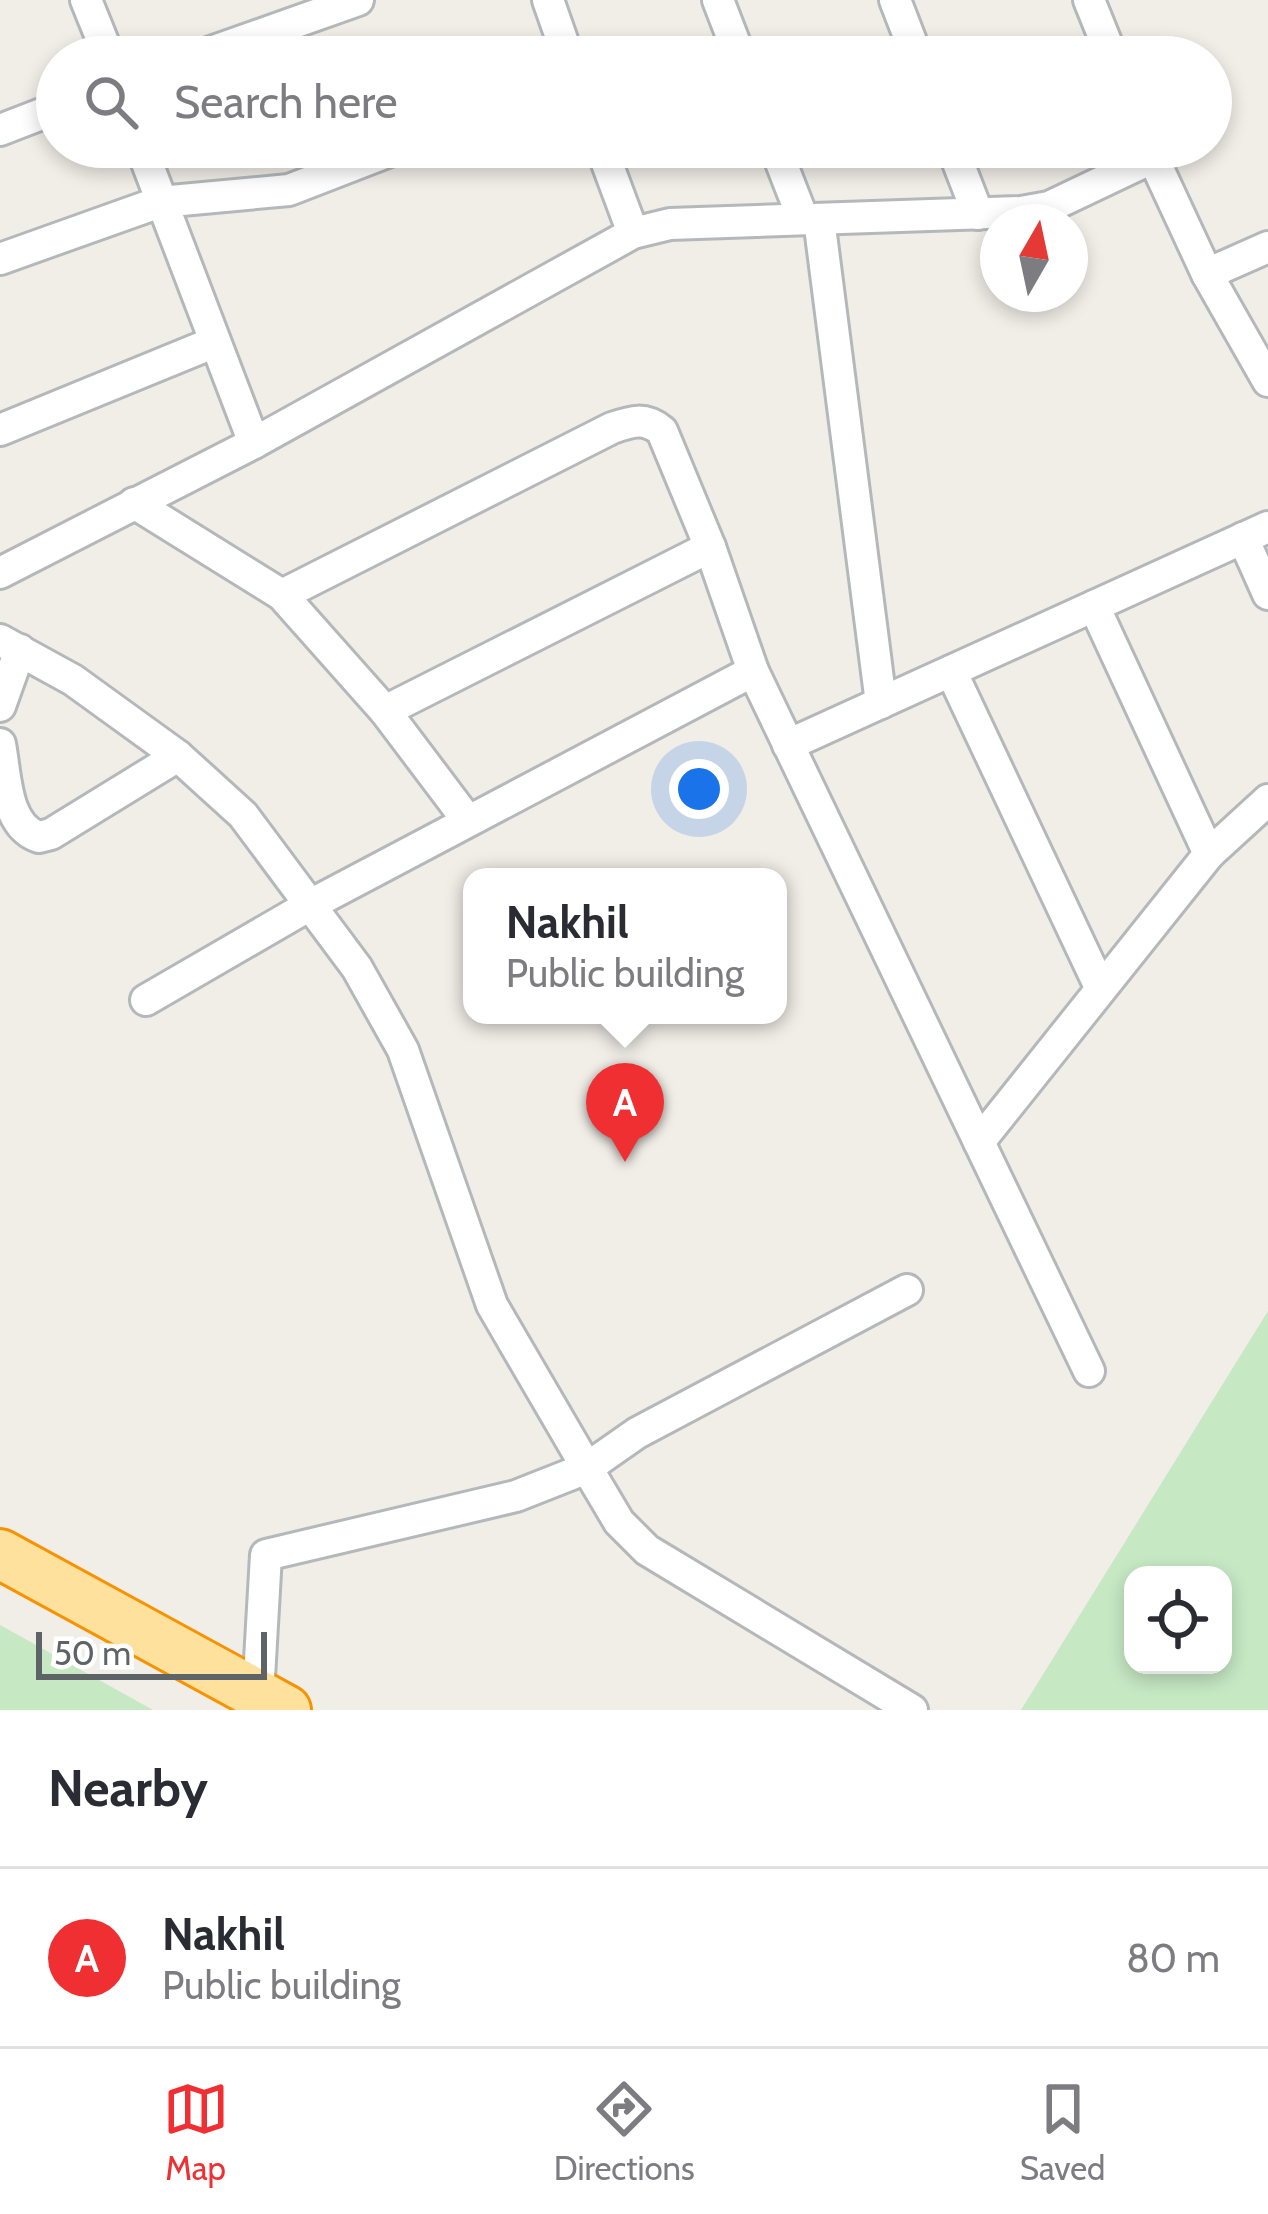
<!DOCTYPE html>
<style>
body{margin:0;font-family:Cabin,sans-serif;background:#f7f7f7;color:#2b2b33}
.controls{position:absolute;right:36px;bottom:36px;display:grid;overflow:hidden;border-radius:24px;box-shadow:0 6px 18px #0003}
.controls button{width:108px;height:108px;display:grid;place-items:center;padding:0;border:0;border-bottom:3px solid #e1e1e2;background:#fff;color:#2b2b33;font:60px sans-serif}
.compass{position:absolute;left:980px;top:204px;width:108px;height:108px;border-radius:50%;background:#fff;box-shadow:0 6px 18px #0003;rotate:9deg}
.scale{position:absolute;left:36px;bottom:30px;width:231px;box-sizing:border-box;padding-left:12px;border:6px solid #5e6367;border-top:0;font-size:33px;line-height:42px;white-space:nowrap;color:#5e6367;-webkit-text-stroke:9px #fff;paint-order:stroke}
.you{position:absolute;left:699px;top:789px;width:42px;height:42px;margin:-30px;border:9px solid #fff;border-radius:50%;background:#1a73e8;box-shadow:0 0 0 18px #1a73e833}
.badge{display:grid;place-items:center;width:78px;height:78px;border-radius:50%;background:#ef2f32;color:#fff;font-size:39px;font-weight:700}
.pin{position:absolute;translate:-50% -99px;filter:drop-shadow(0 3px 6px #0008)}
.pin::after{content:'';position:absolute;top:63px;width:42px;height:36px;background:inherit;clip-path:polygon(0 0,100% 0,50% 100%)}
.popup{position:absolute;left:463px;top:868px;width:324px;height:156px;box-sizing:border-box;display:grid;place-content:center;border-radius:24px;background:#fff;filter:drop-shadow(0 3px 9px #0005);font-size:39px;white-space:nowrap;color:#7c7c81}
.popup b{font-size:45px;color:#2b2b33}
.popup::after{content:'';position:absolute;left:50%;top:100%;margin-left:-24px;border:24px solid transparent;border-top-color:#fff}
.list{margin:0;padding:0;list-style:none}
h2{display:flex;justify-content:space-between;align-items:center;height:156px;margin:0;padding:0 48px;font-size:51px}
h2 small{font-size:39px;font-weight:400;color:#7c7c81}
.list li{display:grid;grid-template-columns:78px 1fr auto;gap:36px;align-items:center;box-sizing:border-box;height:180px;padding:0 48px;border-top:3px solid #e1e1e2}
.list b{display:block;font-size:45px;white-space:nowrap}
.list p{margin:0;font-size:39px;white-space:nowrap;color:#7c7c81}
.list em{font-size:39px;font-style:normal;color:#7c7c81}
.icon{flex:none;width:66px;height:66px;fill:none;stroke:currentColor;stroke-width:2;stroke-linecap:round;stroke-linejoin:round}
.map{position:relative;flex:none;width:1268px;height:1710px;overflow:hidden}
.search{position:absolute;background:#fff;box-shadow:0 6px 18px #0003;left:36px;right:36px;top:36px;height:132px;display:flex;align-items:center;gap:30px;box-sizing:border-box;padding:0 42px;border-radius:66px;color:#7c7c81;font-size:45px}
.sheet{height:336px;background:#fff}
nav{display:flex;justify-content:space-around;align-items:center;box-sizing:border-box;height:168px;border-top:3px solid #e1e1e2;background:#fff;font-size:33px;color:#7c7c81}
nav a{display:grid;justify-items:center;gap:6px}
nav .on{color:#ef2f32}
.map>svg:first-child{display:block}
.green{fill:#c6e8c3;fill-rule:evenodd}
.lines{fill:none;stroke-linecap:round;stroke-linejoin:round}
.minor-casing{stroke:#b4b8bb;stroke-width:36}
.trunk-casing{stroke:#f79300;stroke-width:54}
.minor{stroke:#fff;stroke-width:30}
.trunk{stroke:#ffe19e;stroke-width:48}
</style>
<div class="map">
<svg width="1268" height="1710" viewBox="0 0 1268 1710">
<rect width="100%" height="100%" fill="#f1ede7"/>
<g class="green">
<path d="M 1268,1311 L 1268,1710 L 1021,1710 ZM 1133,1575 L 1223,1575 L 1223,1665 L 1133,1665 Z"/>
<path d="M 0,1625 L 153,1710 L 0,1710 Z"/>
</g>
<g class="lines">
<defs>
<g id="minor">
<path d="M 86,0 L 109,57"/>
<path d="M 548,0 L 568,57"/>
<path d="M 718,0 L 740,57"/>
<path d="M 895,0 L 917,57"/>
<path d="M 1089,0 L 1112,57"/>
<path d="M 197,57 L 358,0"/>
<path d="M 0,130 L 57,108"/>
<path d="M 141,147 L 254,443"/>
<path d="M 601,147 L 633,233"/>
<path d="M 775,147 L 803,219"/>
<path d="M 952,147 L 978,214"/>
<path d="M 1148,147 L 1207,274 L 1268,381"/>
<path d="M 819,219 L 881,703"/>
<path d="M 0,259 L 160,202 L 289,190 L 400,147"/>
<path d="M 1207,274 L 1268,247"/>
<path d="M 0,430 L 215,342"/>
<path d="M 134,503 L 282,595 L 385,711 L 468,821"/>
<path d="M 1243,538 L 1268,594"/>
<path d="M 0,573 L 254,443 L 633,233 L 670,224 L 1021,212 L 1049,207 L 1152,158"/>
<path d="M 282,595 L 612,428 C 632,421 645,417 662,431 L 710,547 L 753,671 L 1089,1371"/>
<path d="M 1094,606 L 1209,854"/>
<path d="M 0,640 L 73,680 L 178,756 L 243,815 L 357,968 L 403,1050 L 492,1305 L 587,1468 L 516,1496 L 266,1555 L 258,1695"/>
<path d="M 951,671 L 1100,987"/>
<path d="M 0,706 L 20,650"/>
<path d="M 385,711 L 710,547"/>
<path d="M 0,744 C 6,775 5,826 39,837 L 51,834 L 178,756"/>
<path d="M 788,745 L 1268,527"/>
<path d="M 146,1000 L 310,905 L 753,671"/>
<path d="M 979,1142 L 1209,854 L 1268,800"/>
<path d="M 907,1290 L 637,1433 L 587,1468 L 619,1522 L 647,1550 L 912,1710"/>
</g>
<path id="trunk" d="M 0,1554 L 286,1710"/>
</defs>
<use href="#minor" class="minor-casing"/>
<use href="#trunk" class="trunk-casing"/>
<use href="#minor" class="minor"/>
<use href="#trunk" class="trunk"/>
</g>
</svg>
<div class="controls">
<button><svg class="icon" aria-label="locate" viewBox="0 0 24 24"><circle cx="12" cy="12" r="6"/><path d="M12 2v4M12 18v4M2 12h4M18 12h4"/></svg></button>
</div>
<svg class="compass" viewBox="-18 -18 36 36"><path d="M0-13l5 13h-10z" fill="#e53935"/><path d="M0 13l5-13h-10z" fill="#7c7c81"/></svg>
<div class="scale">50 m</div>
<div class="you"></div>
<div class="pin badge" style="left:625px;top:1162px">A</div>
<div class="popup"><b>Nakhil</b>Public building</div>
<div class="search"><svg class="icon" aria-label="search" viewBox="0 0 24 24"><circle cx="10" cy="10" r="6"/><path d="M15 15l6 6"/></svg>Search here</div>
</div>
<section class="sheet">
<h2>Nearby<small></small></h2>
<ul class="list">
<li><span class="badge">A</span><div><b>Nakhil</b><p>Public building</p></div><em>80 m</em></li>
</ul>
</section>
<nav>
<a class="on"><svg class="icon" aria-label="map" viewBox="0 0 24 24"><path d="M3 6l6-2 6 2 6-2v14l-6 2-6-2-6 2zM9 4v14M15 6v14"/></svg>Map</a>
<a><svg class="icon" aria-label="directions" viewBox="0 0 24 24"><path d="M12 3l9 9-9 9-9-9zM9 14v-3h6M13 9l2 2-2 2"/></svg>Directions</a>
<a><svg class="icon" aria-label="saved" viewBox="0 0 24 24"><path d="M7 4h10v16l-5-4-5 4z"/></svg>Saved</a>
</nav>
